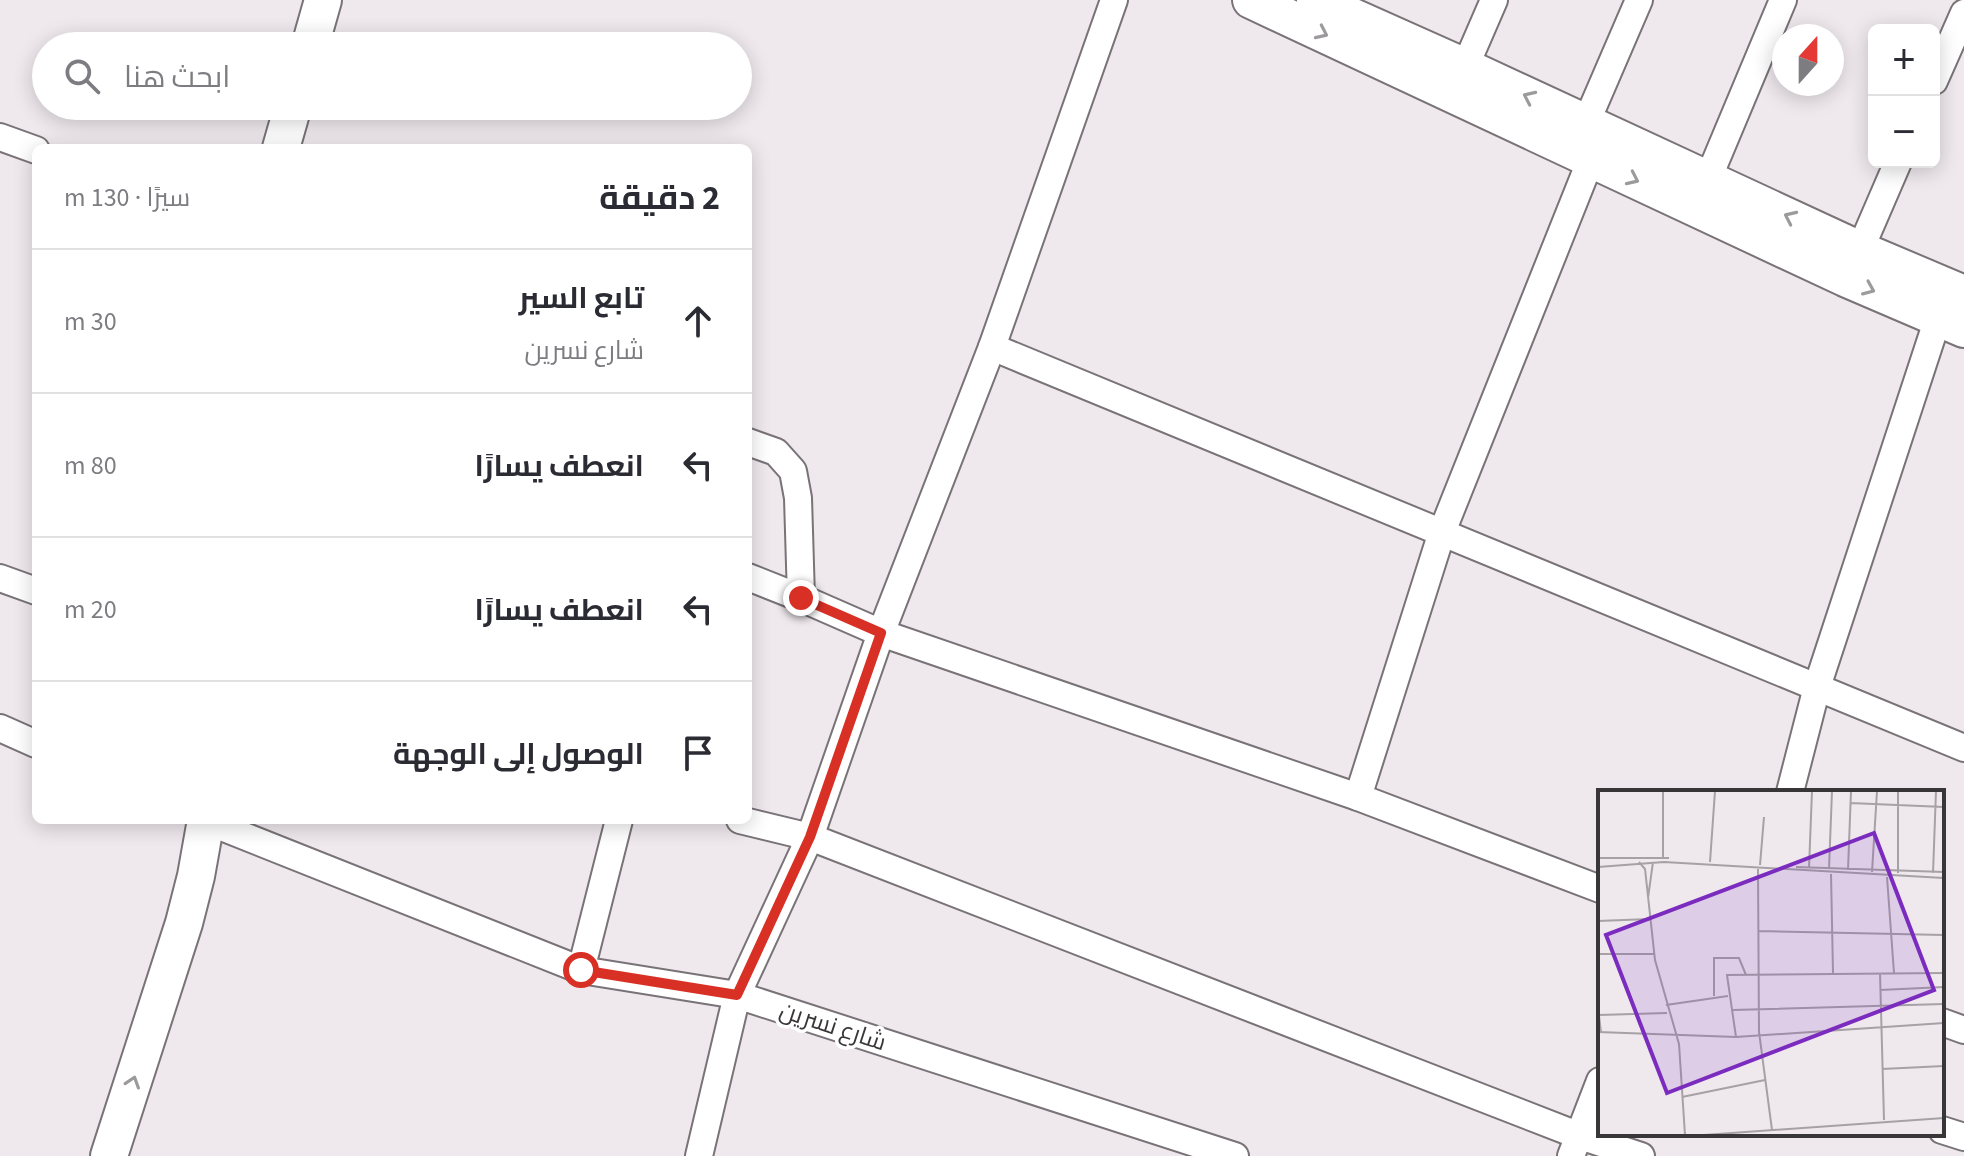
<!DOCTYPE html>
<html lang="ar">
<meta charset="utf-8">
<style>
body{margin:0;font-family:"Source Sans 3",Cairo,sans-serif;background:#f7f7f7;color:#2b2b33;direction:rtl}
.controls{position:absolute;right:24px;top:24px;display:grid;overflow:hidden;border-radius:12px;box-shadow:0 4px 20px #0003}
.controls button{width:72px;height:72px;display:grid;place-items:center;padding:0;border:0;border-bottom:2px solid #e1e1e2;background:#fff;color:#2b2b33;font:40px sans-serif}
.compass{position:absolute;left:1772px;top:24px;width:72px;height:72px;border-radius:50%;background:#fff;box-shadow:0 4px 20px #0003;rotate:21deg}
.stop{position:absolute;width:24px;height:24px;margin:-18px;border:6px solid #d93025;border-radius:50%;background:#fff}
.stop.end{background:#d93025;border-color:#fff;box-shadow:0 2px 8px #0008}
.list{margin:0;padding:0;list-style:none}
h2{display:flex;justify-content:space-between;align-items:center;height:104px;margin:0;padding:0 32px;font-size:34px}
h2 small{font-size:26px;font-weight:400;color:#7c7c81}
.list li{display:grid;grid-template-columns:52px 1fr auto;gap:24px;align-items:center;box-sizing:border-box;height:144px;padding:0 32px;border-top:2px solid #e1e1e2}
.list b{display:block;font-size:30px;white-space:nowrap}
.list p{margin:0;font-size:26px;white-space:nowrap;color:#7c7c81}
.list em{font-size:26px;font-style:normal;color:#7c7c81}
.icon{flex:none;width:44px;height:44px;fill:none;stroke:currentColor;stroke-width:2;stroke-linecap:round;stroke-linejoin:round}
.map{position:relative;flex:none;width:1964px;height:1156px;overflow:hidden;direction:ltr}
.search{position:absolute;background:#fff;box-shadow:0 4px 20px #0003;left:32px;top:32px;width:720px;height:88px;display:flex;align-items:center;gap:20px;box-sizing:border-box;padding:0 28px;border-radius:44px;color:#7c7c81;font-size:30px}
.panel{position:absolute;background:#fff;box-shadow:0 4px 20px #0003;left:32px;top:144px;width:720px;height:680px;border-radius:12px;direction:rtl}
.map>svg:first-child{display:block}
.lines{fill:none;stroke-linecap:round;stroke-linejoin:round}
.street-casing{stroke:#797378;stroke-width:30}
.secondary-casing{stroke:#797378;stroke-width:40}
.street{stroke:#fff;stroke-width:26}
.secondary{stroke:#fff;stroke-width:36}
.oneway{stroke:#9c9a9c}
.route{stroke:#d93025;stroke-width:10}
.labels{text-anchor:middle;stroke-width:7;stroke-linejoin:round;paint-order:stroke}
.street-label{font-size:24px;fill:#393638;stroke:#fff}
.inset-road{fill:none;stroke:#a6a1a5;stroke-width:2}
.view{fill:#7b2cbf;fill-opacity:0.15;stroke:#7b2cbf;stroke-width:4}
.inset-edge{fill:none;stroke:#393638;stroke-width:4}
</style>
<div class="map">
<svg width="1964" height="1156" viewBox="0 0 1964 1156">
<rect width="100%" height="100%" fill="#efe9ee"/>
<g class="lines">
<defs>
<g id="street">
<path d="M 1465,67 L 1494,0"/>
<path d="M 1934,81 L 1964,13"/>
<path d="M 1586,123 L 1639,0"/>
<path d="M 0,137 L 36,150"/>
<path d="M 1708,179 L 1783,0"/>
<path d="M 1860,250 L 1898,162"/>
<path d="M 992,347 L 1964,748"/>
<path d="M 748,442 L 776,452 L 793,471 L 798,498 L 801,598"/>
<path d="M 748,577 L 801,598 L 881,633 L 1358,797 L 1600,889"/>
<path d="M 0,578 L 36,591"/>
<path d="M 0,728 L 36,744"/>
<path d="M 1790,792 L 1817,687 L 1938,318"/>
<path d="M 1358,797 L 1442,532 L 1591,159"/>
<path d="M 204,820 L 581,970 L 737,995 L 1235,1156"/>
<path d="M 740,820 L 810,837 L 1580,1136 L 1641,1156"/>
<path d="M 581,970 L 619,820"/>
<path d="M 1942,1022 L 1964,1030"/>
<path d="M 1942,1130 L 1964,1137"/>
<path d="M 699,1156 L 737,995 L 810,837 L 881,633 L 992,347 L 1114,0"/>
<path d="M 1571,1156 L 1600,1081"/>
</g>
<g id="secondary">
<path d="M 1251,0 L 1845,278 L 1964,329"/>
<path d="M 1315,0 L 1465,67 L 1860,250 L 1964,294"/>
<path d="M 310,46 L 323,0"/>
<path d="M 281,148 L 293,106"/>
<path d="M 109,1156 L 184,923 L 196,876 L 206,820"/>
</g>
</defs>
<use href="#street" class="street-casing"/>
<use href="#secondary" class="secondary-casing"/>
<use href="#street" class="street"/>
<use href="#secondary" class="secondary"/>
</g>
<defs><path id="oneway-chevron" d="M-2-3.5L2.5 0L-2 3.5" fill="none" stroke-width="1.6" stroke-linecap="round" stroke-linejoin="round" transform="scale(2)"/></defs>
<g class="oneway">
<use href="#oneway-chevron" transform="translate(1322 33) rotate(25)"/>
<use href="#oneway-chevron" transform="translate(1529 97) rotate(-155)"/>
<use href="#oneway-chevron" transform="translate(1633 179) rotate(25)"/>
<use href="#oneway-chevron" transform="translate(1790 217) rotate(-155)"/>
<use href="#oneway-chevron" transform="translate(1869 289) rotate(23)"/>
<use href="#oneway-chevron" transform="translate(133 1082) rotate(-72)"/>
</g>
<g class="lines">
<path class="route" d="M 581,970 L 737,995 L 810,837 L 881,633 L 801,598"/>
</g>
<g class="labels">
<g class="street-label">
<text transform="translate(833 1026) rotate(18)" y="8">شارع نسرين</text>
</g>
</g>
<g transform="translate(1598 790)">
<rect width="346" height="346" fill="#efe9ee"/>
<path class="inset-road" d="M 252,13 L 346,17M 0,68 L 71,68M 65,68 L 65,1M 41,72 L 47,79 L 57,170 L 81,254 L 87,345M 112,72 L 117,1M 162,75 L 166,27M 0,77 L 66,72 L 346,88M 198,77 L 346,82M 211,78 L 214,1M 160,79 L 161,242 L 174,340M 231,79 L 234,1M 250,80 L 253,1M 274,82 L 279,1M 300,83 L 300,1M 335,83 L 338,1M 233,84 L 235,183M 289,87 L 296,183M 50,108 L 55,72M 0,131 L 52,129M 161,141 L 346,145M 0,164 L 56,164M 282,183 L 286,330M 282,200 L 346,197M 116,206 L 116,168 L 141,168 L 148,185M 68,215 L 130,206M 0,218 L 3,242M 135,220 L 346,214M 1,225 L 69,223M 0,242 L 138,247 L 346,233M 138,247 L 129,185 L 346,183M 284,279 L 346,276M 84,307 L 167,290M 106,345 L 346,328"/>
<path class="view" d="M 276,43 L 336,200 L 69,303 L 8,145 Z"/>
<rect width="346" height="346" class="inset-edge"/>
</g>
</svg>
<div class="controls">
<button>+</button>
<button>−</button>
</div>
<svg class="compass" viewBox="-18 -18 36 36"><path d="M0-13l5 13h-10z" fill="#e53935"/><path d="M0 13l5-13h-10z" fill="#7c7c81"/></svg>
<div class="stop" style="left:581px;top:970px"></div>
<div class="stop end" style="left:801px;top:598px"></div>
<div class="search"><svg class="icon" aria-label="search" viewBox="0 0 24 24"><circle cx="10" cy="10" r="6"/><path d="M15 15l6 6"/></svg>ابحث هنا</div>
<section class="panel">
<h2>2 دقيقة<small>سيرًا · 130 m</small></h2>
<ul class="list">
<li><svg class="icon" aria-label="ahead" viewBox="0 0 24 24"><path d="M12 20V5M6 11l6-6 6 6"/></svg><div><b>تابع السير</b><p>شارع نسرين</p></div><em>30 m</em></li>
<li><svg class="icon" aria-label="left" viewBox="0 0 24 24"><path d="M17 20v-9H6M10 6l-5 5 5 5"/></svg><div><b>انعطف يسارًا</b></div><em>80 m</em></li>
<li><svg class="icon" aria-label="left" viewBox="0 0 24 24"><path d="M17 20v-9H6M10 6l-5 5 5 5"/></svg><div><b>انعطف يسارًا</b></div><em>20 m</em></li>
<li><svg class="icon" aria-label="arrive" viewBox="0 0 24 24"><path d="M6 21V4h12l-3 4 3 4H6"/></svg><div><b>الوصول إلى الوجهة</b></div></li>
</ul>
</section>
</div>
